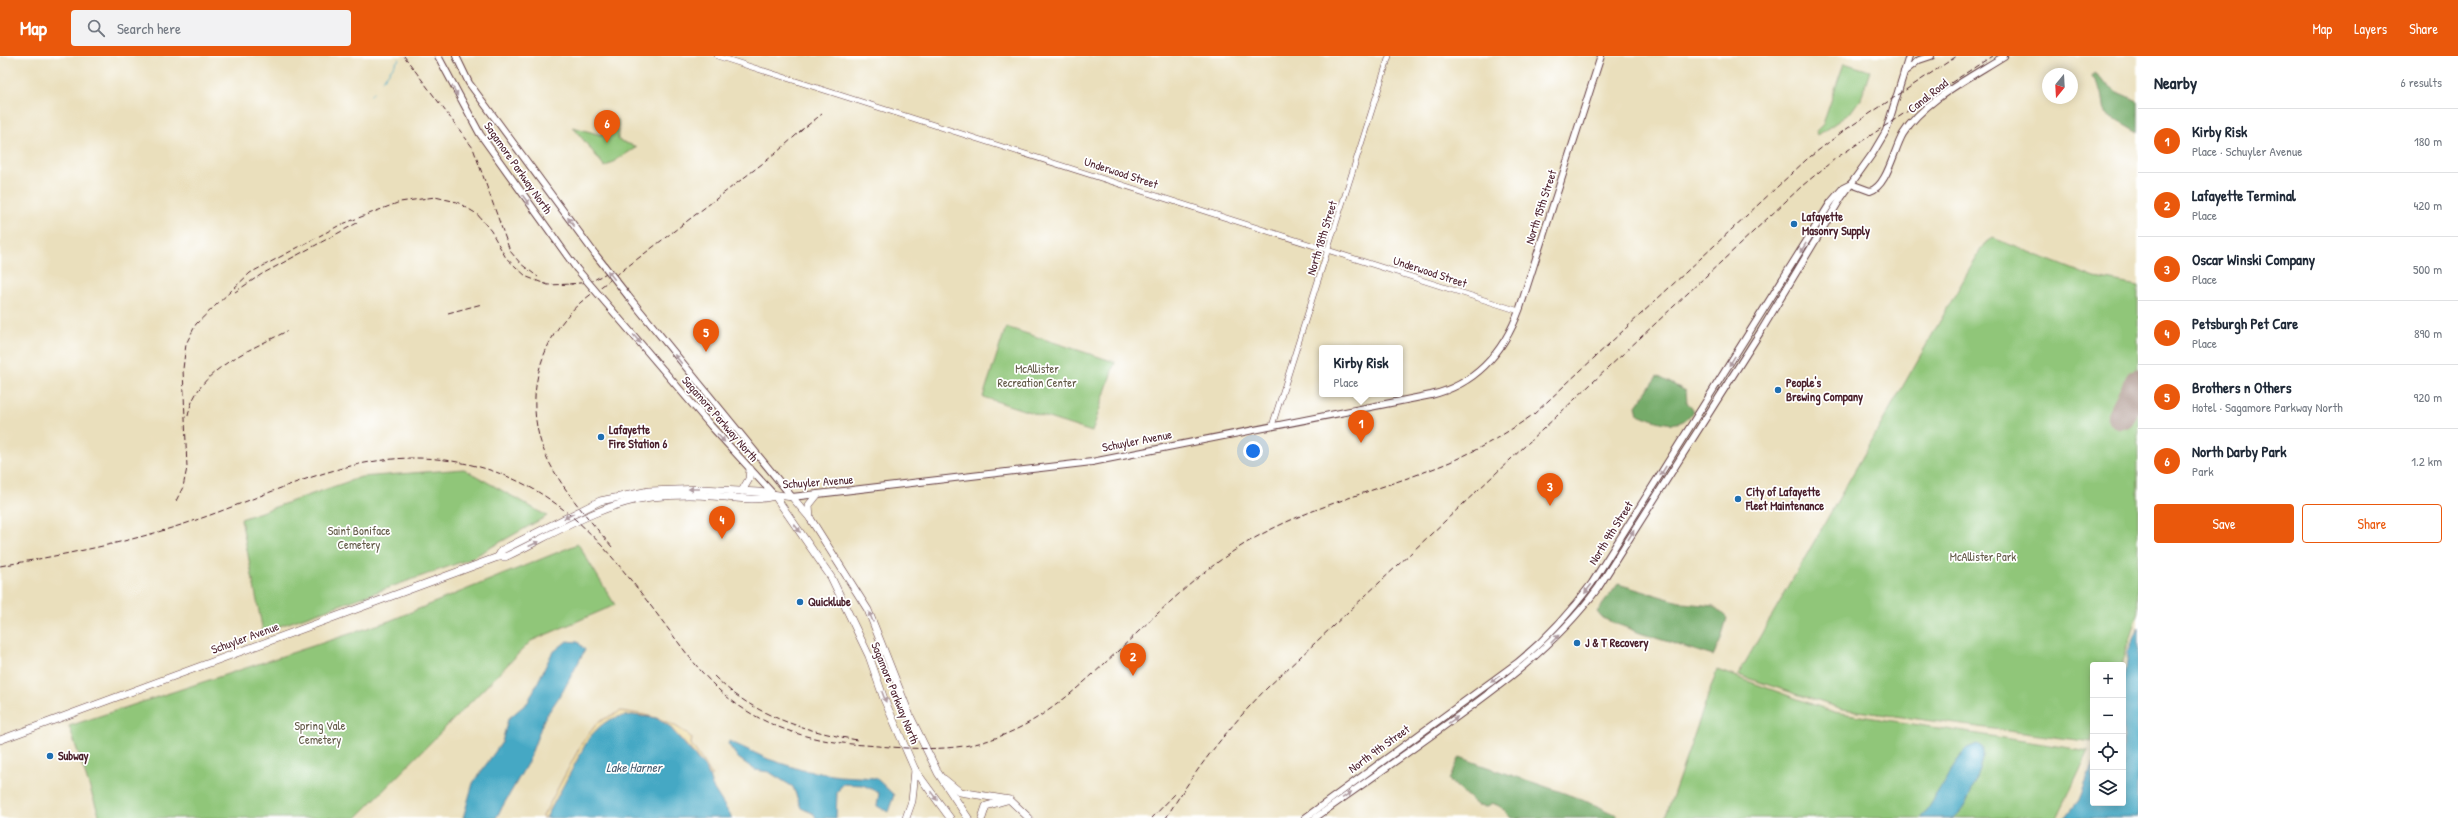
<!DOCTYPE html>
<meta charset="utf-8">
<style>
body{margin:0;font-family:"Patrick Hand",sans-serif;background:#f2f2f3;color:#1f2937}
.controls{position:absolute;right:12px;bottom:12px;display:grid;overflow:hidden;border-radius:4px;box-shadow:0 2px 10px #0003}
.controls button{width:36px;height:36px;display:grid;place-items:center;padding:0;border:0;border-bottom:1px solid #e0e1e3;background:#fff;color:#1f2937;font:20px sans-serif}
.compass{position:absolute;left:2042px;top:12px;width:36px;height:36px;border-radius:50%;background:#fff;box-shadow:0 2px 10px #0003;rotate:198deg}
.you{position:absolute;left:1253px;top:395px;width:14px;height:14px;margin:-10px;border:3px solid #fff;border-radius:50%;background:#1a73e8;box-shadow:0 0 0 6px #1a73e833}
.badge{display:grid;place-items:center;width:26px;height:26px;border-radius:50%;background:#ea580c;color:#fff;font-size:13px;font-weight:700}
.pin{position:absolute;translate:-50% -33px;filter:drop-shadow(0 1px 2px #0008)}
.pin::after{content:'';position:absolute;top:21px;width:14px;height:12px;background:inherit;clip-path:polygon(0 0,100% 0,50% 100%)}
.popup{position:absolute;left:1319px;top:289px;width:84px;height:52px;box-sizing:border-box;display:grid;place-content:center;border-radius:4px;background:#fff;filter:drop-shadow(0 1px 3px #0005);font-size:13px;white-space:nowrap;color:#747a83}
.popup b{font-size:15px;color:#1f2937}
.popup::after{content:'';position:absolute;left:50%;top:100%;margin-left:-8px;border:8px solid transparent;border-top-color:#fff}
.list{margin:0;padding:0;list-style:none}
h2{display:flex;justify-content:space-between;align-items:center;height:52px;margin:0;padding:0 16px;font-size:17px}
h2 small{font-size:13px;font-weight:400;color:#747a83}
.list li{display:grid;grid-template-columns:26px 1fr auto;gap:12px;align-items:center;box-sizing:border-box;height:64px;padding:0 16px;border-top:1px solid #e0e1e3}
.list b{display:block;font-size:15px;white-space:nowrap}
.list p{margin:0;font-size:13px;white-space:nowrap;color:#747a83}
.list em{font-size:13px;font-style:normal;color:#747a83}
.actions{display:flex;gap:8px;padding:12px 16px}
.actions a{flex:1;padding:9px 0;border:1px solid #ea580c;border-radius:4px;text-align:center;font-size:14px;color:#ea580c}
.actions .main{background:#ea580c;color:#fff}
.icon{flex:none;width:22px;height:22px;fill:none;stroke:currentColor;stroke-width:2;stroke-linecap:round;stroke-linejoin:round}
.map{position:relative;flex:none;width:2138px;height:762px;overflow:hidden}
header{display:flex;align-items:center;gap:24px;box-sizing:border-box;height:56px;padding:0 20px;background:#ea580c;color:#fff}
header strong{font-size:19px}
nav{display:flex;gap:22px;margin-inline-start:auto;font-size:14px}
.search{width:280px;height:36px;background:#f2f2f3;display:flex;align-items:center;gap:10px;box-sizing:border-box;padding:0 14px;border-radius:4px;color:#747a83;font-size:15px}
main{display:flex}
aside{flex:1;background:#fff}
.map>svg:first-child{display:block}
.green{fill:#90c679;stroke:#6d7252}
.forest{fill:#74ab69;stroke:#5f654a}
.sand{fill:#eeda9e;stroke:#9c7c64}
.water{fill:#45a8c4;stroke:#486478}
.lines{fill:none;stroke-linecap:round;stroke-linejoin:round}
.stream{stroke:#45a8c4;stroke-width:1}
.runway{stroke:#9a7f74;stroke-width:27}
.tertiary-casing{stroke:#623c41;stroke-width:6}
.secondary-casing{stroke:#623c41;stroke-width:8}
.primary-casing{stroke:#623c41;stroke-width:8}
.trunk-casing{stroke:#623c41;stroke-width:8}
.tertiary{stroke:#fff;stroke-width:5}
.secondary{stroke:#fff;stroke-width:6}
.primary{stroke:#fff;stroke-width:6}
.trunk{stroke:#fff;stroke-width:7}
.rail{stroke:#4a1f2b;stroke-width:1;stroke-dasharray:6 3;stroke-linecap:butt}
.primary-bridge-casing{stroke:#623c41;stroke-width:8;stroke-linecap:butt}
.primary-bridge{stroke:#fff;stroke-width:6}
.oneway{fill:#ae9aa0}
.poi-dot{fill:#1f6fb2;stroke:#fff;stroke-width:1.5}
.labels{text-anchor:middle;stroke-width:3.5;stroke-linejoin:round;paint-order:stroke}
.street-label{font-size:12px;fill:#4a1f2b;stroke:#fff}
.poi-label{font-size:12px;font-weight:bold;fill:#4a1f2b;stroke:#fff;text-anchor:start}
.park-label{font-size:12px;fill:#625946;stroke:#fff}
.water-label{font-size:13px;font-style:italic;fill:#485d70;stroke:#fff}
</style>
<header>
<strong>Map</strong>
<div class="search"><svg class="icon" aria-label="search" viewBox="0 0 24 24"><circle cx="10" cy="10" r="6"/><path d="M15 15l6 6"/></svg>Search here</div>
<nav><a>Map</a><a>Layers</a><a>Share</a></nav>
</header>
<main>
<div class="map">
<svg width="2138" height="762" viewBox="0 0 2138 762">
<rect width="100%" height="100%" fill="#fff"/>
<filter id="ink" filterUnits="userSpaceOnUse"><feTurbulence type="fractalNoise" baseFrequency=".025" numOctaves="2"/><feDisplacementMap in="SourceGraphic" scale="8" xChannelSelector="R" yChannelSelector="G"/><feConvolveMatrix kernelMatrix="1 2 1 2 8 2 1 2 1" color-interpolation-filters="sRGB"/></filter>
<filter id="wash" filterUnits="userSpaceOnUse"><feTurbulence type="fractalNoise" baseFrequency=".012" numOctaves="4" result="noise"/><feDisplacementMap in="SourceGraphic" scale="16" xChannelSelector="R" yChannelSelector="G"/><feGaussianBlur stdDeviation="0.9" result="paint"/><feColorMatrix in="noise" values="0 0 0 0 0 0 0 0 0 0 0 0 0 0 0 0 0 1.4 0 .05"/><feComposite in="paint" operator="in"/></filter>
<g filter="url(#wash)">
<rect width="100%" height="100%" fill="#eadfbc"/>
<g class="green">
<path d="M 1844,7 L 1870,15 L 1861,42 L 1850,57 L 1818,79 L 1816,75 L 1823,68 Z"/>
<path d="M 609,61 L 618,64 L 618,84 L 637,91 L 605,111 L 573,71 L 601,79 Z"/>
<path d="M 1993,182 L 2095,222 L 2138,230 L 2138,555 L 2122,609 L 2093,609 L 2092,686 L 1842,653 L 1738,619 L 1984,188 Z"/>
<path d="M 1006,271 L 1115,306 L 1092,376 L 983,341 Z"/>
<path d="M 464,413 L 547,460 L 470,503 L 263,576 L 241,463 L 361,421 Z"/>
<path d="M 578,488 L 615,549 L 531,585 L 356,762 L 100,762 L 69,670 L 389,565 Z"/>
<path d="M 1717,614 L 1834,656 L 2089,695 L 2057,762 L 1665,762 Z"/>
</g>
<g class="forest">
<path d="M 2094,17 L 2117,36 L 2138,45 L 2138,76 L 2105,57 L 2102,36 L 2092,20 Z"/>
<path d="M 1657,320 L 1686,335 L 1687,346 L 1693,354 C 1683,377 1655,365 1638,358 L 1636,350 Z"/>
<path d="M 1618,528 L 1683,547 L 1714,550 L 1727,562 L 1720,586 L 1713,600 L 1640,577 L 1602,562 L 1597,556 Z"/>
<path d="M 1460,701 C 1511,721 1566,734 1617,759 L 1615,762 L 1511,762 L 1499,750 L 1492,747 L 1487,751 L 1478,750 L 1449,724 Z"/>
</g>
<path class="sand" d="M 621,655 C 649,659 670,663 692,682 L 691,688 L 712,719 L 711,721 L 696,700 L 668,669 L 656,662 L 632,659 L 589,682 L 546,762 L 542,762 L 583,685 L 598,666 Z"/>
<g class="water">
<path d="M 2138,571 L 2138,762 L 2065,762 L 2079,744 L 2093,708 L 2093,747 L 2123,747 L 2123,617 L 2126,612 L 2128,596 Z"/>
<path d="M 567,585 L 578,586 L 585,594 L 563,635 L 544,663 L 528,706 L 496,762 L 463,762 L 473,727 L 502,686 L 508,663 L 528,646 L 552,597 Z"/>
<path d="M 632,659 L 656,662 L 668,669 L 707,714 L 712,730 L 732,762 L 546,762 L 589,682 C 604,665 610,661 632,659 Z"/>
<path d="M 729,685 L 768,703 L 802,714 L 839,720 L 876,722 L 894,739 L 888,756 L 877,750 L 879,737 L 863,729 L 842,728 L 837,737 L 836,762 L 816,762 L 814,758 L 801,752 L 793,731 L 769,716 L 755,714 L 738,702 L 728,688 Z"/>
<path d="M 1977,688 L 1983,692 L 1983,700 C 1978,715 1968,757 1952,762 C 1943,762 1930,762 1921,762 L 1965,693 Z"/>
</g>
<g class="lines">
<g class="stream">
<path d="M 382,25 L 399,3"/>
<path d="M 371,39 L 373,36"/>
</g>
<path class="runway" d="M 2121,360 L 2138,326"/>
</g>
</g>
<g filter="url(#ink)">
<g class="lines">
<defs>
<g id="tertiary">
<path d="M 717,0 L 1519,255"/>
<path d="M 1272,370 L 1389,0"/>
</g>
<g id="secondary">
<path d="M 1904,16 L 1919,4 L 1931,0"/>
<path d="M 1851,128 L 1870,135 C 1887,131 1894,93 1903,78 C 1923,45 1971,21 2004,0"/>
<path d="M 792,441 L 1092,406 L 1431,339 C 1477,328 1504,296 1520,252 L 1601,0"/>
<path d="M 1305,762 L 1517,607 C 1545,584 1570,557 1592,527 L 1831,146 L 1843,132 L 1851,128"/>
<path d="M 1315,762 C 1356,733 1396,705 1436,676 C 1496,633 1554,592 1598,532 L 1761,275 L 1841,142 L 1873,97 L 1886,75 L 1909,0"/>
</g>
<g id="primary">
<path d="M 438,0 L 480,78 L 576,212"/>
<path d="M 456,0 L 469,27 L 595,198"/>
<path d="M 628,240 L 792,441"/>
<path d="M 611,253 L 711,370 L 775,440"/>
</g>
<g id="trunk">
<path d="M 742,435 L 749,423 L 750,413"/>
<path d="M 775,440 L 831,521 L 869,600 L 884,643 L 915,714 L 950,762"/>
<path d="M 810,462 L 809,449 L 817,439"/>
<path d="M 498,501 L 502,494 L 600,445 L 649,435 L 702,433 L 758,436 L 792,441 L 810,462 L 868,554 L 910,660 L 938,717 L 968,762"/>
<path d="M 0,684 L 498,501 L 505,501 C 552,479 599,448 651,441 C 670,439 692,438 712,440 C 732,441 755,446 775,440"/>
<path d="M 944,723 L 960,736 L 1010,744 L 1029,762"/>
<path d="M 906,762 L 912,745 L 915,714"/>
<path d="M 982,762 L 986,750 L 1007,744"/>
</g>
</defs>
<use href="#tertiary" class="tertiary-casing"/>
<use href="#secondary" class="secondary-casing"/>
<use href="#primary" class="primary-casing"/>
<use href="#trunk" class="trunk-casing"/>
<use href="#tertiary" class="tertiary"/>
<use href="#secondary" class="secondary"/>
<use href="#primary" class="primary"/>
<use href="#trunk" class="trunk"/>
<g class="rail">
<path d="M 404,0 L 473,92 L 510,195 L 521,208 L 538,221"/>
<path d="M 799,76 L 822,58"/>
<path d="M 569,228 L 590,226 L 612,214"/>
<path d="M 235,236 L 262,218 L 357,167"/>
<path d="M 448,257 L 482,248"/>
<path d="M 188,360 C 196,313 249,295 287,275"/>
<path d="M 176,445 L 183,431 L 187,412 L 183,313 L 186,288 L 196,268 L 250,217 L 340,169 L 400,146 L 435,141 L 457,146 L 477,158 L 491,175 L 506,202 L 527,221 L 548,229 L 573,228"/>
<path d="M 612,491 C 590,464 565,437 549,406 C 521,351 536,286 581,246 L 775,98 L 803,73"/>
<path d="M 0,510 C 61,499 122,488 181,469 C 270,441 355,389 452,405 C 556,422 604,488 663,566 C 681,590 698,614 719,634 C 760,671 811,686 865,689 C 903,692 942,696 979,687 C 1030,674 1066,643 1104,608 C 1151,565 1197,515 1253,483 C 1314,448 1385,433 1450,406 C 1480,393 1507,377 1534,358 L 1806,104 L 1842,76 L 1957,0"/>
<path d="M 714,620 C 754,660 802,674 857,684"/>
<path d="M 1152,762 L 1175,738"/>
<path d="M 1166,762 C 1195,714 1228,672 1267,632 L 1802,130 L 1836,102 L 1992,0"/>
</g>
<defs>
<g id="primary-bridge">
<path d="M 595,198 L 628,240"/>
<path d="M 576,212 L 611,253"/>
</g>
</defs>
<use href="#primary-bridge" class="primary-bridge-casing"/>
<use href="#primary-bridge" class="primary-bridge"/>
</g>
<defs><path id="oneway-solid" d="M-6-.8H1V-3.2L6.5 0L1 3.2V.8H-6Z"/></defs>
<g class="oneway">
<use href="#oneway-solid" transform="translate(455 35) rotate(62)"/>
<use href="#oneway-solid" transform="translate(526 144) rotate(54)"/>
<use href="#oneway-solid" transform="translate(571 166) rotate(-127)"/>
<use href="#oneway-solid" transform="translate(1803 192) rotate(122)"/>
<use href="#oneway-solid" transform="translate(611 219) rotate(-128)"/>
<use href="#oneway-solid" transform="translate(637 283) rotate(49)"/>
<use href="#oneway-solid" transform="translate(678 303) rotate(-129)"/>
<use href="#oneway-solid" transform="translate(1732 305) rotate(122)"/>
<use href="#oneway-solid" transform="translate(721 382) rotate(48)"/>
<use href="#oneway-solid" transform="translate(1663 415) rotate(122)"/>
<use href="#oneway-solid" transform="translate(694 433) rotate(180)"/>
<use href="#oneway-solid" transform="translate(569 460) rotate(153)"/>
<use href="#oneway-solid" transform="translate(797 472) rotate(53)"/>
<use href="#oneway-solid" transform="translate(1631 479) rotate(-59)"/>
<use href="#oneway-solid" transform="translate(534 488) rotate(-25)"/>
<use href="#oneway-solid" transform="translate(1588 533) rotate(127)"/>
<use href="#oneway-solid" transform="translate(871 561) rotate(-112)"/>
<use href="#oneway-solid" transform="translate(1555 583) rotate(-45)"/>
<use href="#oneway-solid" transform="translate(1495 623) rotate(144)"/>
<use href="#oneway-solid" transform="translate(884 641) rotate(69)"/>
<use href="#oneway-solid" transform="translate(1453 664) rotate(-35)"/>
<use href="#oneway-solid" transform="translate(1347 739) rotate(-35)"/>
<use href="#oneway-solid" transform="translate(934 740) rotate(54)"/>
</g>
</g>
<g class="poi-dot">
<circle cx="1794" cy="168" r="4"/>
<circle cx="1778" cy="334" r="4"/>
<circle cx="601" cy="381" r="4"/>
<circle cx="1738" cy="443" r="4"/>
<circle cx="800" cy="546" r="4"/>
<circle cx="1577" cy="587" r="4"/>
<circle cx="50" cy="700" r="4"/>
</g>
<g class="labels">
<g class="street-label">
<text transform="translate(1928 40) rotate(-38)" y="4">Canal Road</text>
<text transform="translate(518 112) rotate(55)" y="4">Sagamore Parkway North</text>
<text transform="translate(1121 117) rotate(18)" y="4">Underwood Street</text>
<text transform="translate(1541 151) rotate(-72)" y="4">North 15th Street</text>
<text transform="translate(1322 182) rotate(-73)" y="4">North 18th Street</text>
<text transform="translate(1430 216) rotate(18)" y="4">Underwood Street</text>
<text transform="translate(720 363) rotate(49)" y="4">Sagamore Parkway North</text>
<text transform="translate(1137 385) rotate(-11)" y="4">Schuyler Avenue</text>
<text transform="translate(818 426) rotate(-4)" y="4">Schuyler Avenue</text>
<text transform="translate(1611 477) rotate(-58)" y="4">North 9th Street</text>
<text transform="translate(245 582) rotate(-20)" y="4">Schuyler Avenue</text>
<text transform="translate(895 637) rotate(68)" y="4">Sagamore Parkway North</text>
<text transform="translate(1379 693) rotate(-36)" y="4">North 9th Street</text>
</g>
<g class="poi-label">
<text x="1802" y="165">Lafayette<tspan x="1802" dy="14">Masonry Supply</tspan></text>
<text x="1786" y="331">People's<tspan x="1786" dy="14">Brewing Company</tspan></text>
<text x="609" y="378">Lafayette<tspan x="609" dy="14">Fire Station 6</tspan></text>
<text x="1746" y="440">City of Lafayette<tspan x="1746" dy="14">Fleet Maintenance</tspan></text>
<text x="808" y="550">Quicklube</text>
<text x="1585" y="591">J &amp; T Recovery</text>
<text x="58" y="704">Subway</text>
</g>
<g class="park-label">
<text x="1037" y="317">McAllister<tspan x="1037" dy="14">Recreation Center</tspan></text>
<text x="359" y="479">Saint Boniface<tspan x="359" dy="14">Cemetery</tspan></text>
<text x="1983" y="505">McAllister Park</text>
<text x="320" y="674">Spring Vale<tspan x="320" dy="14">Cemetery</tspan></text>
</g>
<g class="water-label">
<text x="634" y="716">Lake Harner</text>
</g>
</g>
</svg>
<div class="controls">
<button>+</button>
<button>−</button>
<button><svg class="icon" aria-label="locate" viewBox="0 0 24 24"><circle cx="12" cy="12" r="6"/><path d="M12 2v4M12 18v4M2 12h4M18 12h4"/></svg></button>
<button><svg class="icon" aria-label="layers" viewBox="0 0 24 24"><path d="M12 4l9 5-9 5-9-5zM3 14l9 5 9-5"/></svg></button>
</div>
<svg class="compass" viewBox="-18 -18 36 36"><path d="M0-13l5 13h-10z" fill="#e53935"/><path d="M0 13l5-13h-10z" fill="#747a83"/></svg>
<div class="you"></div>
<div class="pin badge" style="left:1361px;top:387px">1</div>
<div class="popup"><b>Kirby Risk</b>Place</div>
<div class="pin badge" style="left:1133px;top:620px">2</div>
<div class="pin badge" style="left:1550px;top:450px">3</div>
<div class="pin badge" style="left:722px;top:483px">4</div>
<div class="pin badge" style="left:706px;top:296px">5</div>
<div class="pin badge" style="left:607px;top:87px">6</div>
</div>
<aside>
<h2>Nearby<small>6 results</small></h2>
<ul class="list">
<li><span class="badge">1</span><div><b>Kirby Risk</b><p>Place · Schuyler Avenue</p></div><em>180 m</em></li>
<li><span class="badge">2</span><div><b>Lafayette Terminal</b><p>Place</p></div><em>420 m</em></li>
<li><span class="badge">3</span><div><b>Oscar Winski Company</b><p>Place</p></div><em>500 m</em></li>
<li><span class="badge">4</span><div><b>Petsburgh Pet Care</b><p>Place</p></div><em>890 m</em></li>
<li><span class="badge">5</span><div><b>Brothers n Others</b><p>Hotel · Sagamore Parkway North</p></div><em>920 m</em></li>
<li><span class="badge">6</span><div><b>North Darby Park</b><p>Park</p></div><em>1.2 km</em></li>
</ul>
<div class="actions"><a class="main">Save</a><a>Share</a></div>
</aside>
</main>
